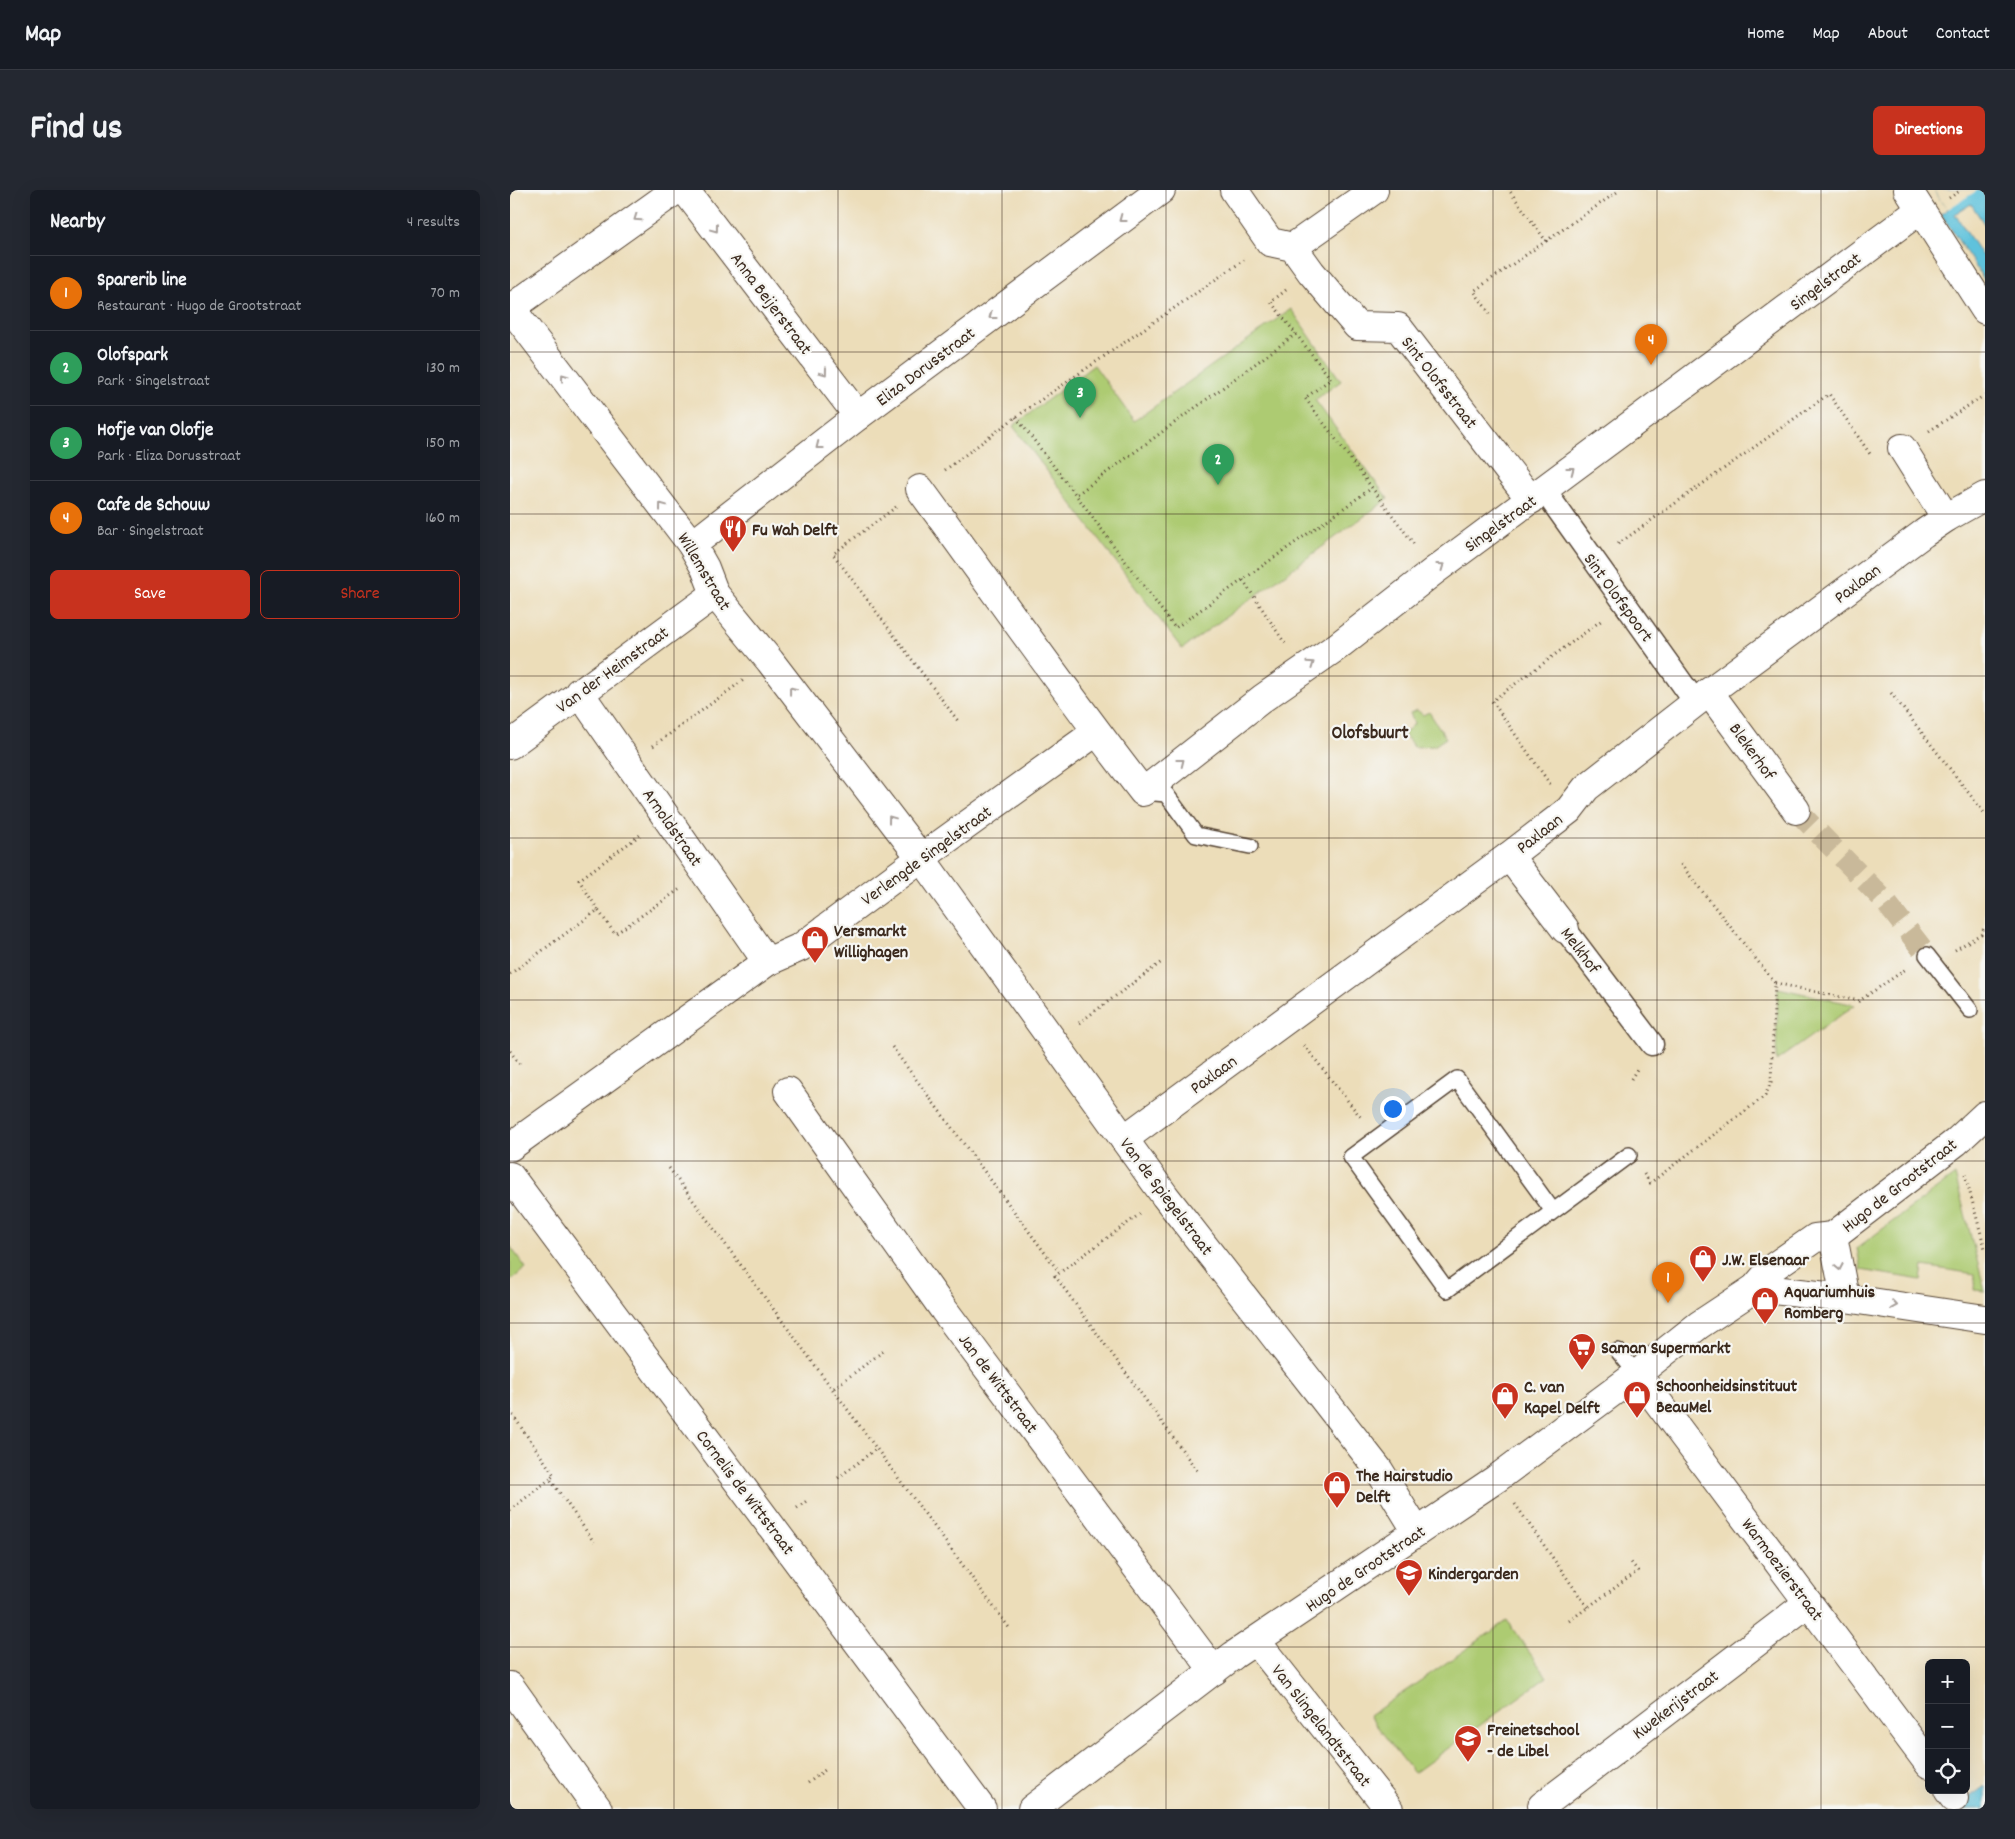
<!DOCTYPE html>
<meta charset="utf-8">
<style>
body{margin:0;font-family:Dekko,sans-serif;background:#242831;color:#f1f3f6}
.controls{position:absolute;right:15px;bottom:15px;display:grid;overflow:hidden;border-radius:8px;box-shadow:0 5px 20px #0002}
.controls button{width:45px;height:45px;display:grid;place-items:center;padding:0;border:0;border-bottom:1px solid #363941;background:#171b24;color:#f1f3f6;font:25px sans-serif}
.you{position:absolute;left:882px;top:918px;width:18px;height:18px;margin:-12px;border:4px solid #fff;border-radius:50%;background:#1a73e8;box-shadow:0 0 0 8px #1a73e833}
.badge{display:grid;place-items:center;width:32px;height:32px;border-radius:50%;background:#c8321e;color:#fff;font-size:16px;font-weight:700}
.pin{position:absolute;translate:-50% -41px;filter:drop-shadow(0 1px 2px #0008)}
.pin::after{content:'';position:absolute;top:26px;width:18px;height:15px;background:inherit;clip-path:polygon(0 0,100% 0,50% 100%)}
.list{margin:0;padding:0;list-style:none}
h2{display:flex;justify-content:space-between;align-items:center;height:65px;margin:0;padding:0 20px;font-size:21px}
h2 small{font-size:16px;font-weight:400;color:#9ea1a6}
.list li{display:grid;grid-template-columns:32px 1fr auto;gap:15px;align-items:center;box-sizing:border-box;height:75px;padding:0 20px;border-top:1px solid #363941}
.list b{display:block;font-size:19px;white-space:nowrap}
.list p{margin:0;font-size:16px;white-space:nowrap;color:#9ea1a6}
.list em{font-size:16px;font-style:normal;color:#9ea1a6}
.actions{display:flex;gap:10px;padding:15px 20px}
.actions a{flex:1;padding:11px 0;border:1px solid #c8321e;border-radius:8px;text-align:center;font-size:18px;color:#c8321e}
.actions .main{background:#c8321e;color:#fff}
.icon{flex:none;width:28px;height:28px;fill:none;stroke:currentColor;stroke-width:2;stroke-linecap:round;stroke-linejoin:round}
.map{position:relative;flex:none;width:1475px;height:1619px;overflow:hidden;border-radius:8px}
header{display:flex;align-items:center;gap:30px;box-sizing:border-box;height:70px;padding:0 25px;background:#171b24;border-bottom:1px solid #363941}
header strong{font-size:24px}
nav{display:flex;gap:28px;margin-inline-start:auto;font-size:18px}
.intro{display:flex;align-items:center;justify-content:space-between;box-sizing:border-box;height:120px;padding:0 30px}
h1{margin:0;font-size:35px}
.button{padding:12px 22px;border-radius:8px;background:#c8321e;color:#fff;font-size:18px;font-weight:700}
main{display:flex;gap:30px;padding:0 30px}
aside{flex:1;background:#171b24;border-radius:8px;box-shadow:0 5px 20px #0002}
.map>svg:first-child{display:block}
.green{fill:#adcb72;stroke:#747a48}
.water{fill:#5ec2dc;stroke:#4c767d}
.pier{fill:#ecddb9}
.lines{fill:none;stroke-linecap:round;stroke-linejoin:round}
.pedestrian-tunnel{stroke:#c9b99a;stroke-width:22;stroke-dasharray:22 11;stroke-linecap:butt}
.service-casing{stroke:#564535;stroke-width:18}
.pedestrian-casing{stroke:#564535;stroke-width:25}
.minor-casing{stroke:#564535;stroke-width:30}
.tertiary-casing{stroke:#564535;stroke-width:30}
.path{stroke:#564535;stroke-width:3;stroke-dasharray:1 4;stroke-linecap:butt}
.service{stroke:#fff;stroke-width:15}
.pedestrian{stroke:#fff;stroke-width:22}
.minor{stroke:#fff;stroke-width:28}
.tertiary{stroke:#fff;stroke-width:28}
.oneway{stroke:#a79f9a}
.grid{fill:none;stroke:#3b2a1e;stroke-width:1;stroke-opacity:0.55}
.labels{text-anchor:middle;stroke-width:4.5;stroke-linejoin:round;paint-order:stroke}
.street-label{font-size:18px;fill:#3b2a1e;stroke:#f6f6f2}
.poi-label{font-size:18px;font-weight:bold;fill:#3b2a1e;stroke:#f6f6f2;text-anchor:start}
.neighbourhood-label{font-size:19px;font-weight:bold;fill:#3b2a1e;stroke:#f6f6f2}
</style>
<header>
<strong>Map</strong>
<nav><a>Home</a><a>Map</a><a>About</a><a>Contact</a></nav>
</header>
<div class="intro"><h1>Find us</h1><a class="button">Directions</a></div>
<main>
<aside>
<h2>Nearby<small>4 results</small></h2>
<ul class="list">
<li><span class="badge" style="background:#e8710a">1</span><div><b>Sparerib line</b><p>Restaurant · Hugo de Grootstraat</p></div><em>70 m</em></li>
<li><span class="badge" style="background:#2e9e5b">2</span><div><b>Olofspark</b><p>Park · Singelstraat</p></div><em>130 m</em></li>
<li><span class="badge" style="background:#2e9e5b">3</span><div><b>Hofje van Olofje</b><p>Park · Eliza Dorusstraat</p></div><em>150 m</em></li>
<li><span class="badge" style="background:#e8710a">4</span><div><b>Cafe de Schouw</b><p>Bar · Singelstraat</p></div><em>160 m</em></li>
</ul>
<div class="actions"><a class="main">Save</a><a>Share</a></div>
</aside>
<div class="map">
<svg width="1475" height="1619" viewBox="0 0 1475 1619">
<rect width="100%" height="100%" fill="#f6f6f2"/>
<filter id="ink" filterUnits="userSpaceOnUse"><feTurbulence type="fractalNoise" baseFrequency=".02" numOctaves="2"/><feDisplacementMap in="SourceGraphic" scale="10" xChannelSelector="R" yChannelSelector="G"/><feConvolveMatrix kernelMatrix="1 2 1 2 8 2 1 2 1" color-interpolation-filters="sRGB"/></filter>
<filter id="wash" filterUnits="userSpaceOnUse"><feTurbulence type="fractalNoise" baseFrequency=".0096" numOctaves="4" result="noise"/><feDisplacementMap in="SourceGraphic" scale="20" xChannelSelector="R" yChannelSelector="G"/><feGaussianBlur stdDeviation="1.12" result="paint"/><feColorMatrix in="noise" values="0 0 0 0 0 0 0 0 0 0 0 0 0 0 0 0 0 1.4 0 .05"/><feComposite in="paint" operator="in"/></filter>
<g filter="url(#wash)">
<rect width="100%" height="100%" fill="#ecddb9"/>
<g class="green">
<path d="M 781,119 L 831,191 L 805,210 L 878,309 L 672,459 L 503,236 L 584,175 L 624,231 Z"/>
<path d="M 907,520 L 913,525 L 919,522 L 936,548 L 924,556 L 904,557 L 894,544 L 904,534 L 900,523 Z"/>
<path d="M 1268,798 L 1345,815 L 1266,871 Z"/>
<path d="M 1445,985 L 1475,1101 L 1464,1100 L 1465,1084 L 1413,1076 L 1411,1090 L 1351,1080 L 1347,1058 Z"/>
<path d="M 0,1056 L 16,1078 L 0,1091 Z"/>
<path d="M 997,1431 L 1037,1487 L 904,1583 L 859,1526 Z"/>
</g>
<g class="water">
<path d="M 1425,0 L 1473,0 L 1475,4 L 1475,35 L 1461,14 L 1445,24 L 1472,66 L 1475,64 L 1475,91 L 1431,24 L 1438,19 L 1432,13 Z"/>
<path d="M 1475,1596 L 1475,1619 L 1443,1619 Z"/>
</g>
<path class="pier" d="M 1425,0 L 1468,0 L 1438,19 L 1432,13 Z"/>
</g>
<g filter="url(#ink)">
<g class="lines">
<path class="pedestrian-tunnel" d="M 1286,620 L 1374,710 L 1417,765"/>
<defs>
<g id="service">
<path d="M 634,602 L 656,604 L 686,645 L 740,656"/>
<path d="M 1417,765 L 1460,820"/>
<path d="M 1043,1021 L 947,889 L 841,967 L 937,1100 L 1119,965"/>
<path d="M 1108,1161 L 1127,1184"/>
</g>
<g id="pedestrian">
<path d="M 1034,300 L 1186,513"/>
<path d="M 1055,739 L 1142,854"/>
</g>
<g id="minor">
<path d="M 175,0 L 348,226"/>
<path d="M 724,0 L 760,52 L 783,57 L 801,82 L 847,136 L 888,137 L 1021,310"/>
<path d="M 1398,0 L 1475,120"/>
<path d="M 783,57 L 864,0"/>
<path d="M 0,117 L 182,355 L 195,378 L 205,404 L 260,471 L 411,668 L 655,1006 L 869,1280 L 907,1342"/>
<path d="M 1,118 L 166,0"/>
<path d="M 1392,258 L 1436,328"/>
<path d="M 410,299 C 484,400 556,503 633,602 L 753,508 L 828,456 L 924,381 L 1410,20"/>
<path d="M 182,355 L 348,226 L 651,0"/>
<path d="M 69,502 L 257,772"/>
<path d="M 1199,502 L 1286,620"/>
<path d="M 0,555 L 205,404"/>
<path d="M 999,666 L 1055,739"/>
<path d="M 278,901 L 434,1120 L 704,1481"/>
<path d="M 614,949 L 999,666 L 1059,620 L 1076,598 L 1199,502 L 1414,343 L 1436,328 L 1475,306"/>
<path d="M 0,957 L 257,772 L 291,757 L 411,668 L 586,542"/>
<path d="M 0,986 L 472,1619"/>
<path d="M 1127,1184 L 1419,1574"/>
<path d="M 746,1451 L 879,1619"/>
<path d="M 0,1496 L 88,1619"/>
<path d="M 1438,1600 L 1444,1608"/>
<path d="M 1032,1616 L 1298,1413"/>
</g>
<g id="tertiary">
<path d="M 1323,1046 L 1335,1108"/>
<path d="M 1245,1098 L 1335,1108 L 1475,1129"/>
<path d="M 522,1619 L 724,1465 L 986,1289 L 1127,1184 L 1189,1135 L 1245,1098 L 1262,1078 L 1305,1048 L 1323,1046 L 1446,952 L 1475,925"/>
</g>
</defs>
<use href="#service" class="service-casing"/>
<use href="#pedestrian" class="pedestrian-casing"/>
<use href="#minor" class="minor-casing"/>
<use href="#tertiary" class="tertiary-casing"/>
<g class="path">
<path d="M 1439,8 L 1451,0"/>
<path d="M 1036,51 L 1110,0"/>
<path d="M 776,100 L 761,112 L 821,189 L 795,208 L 906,357"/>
<path d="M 980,124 L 964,101 L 1036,51 L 999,0"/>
<path d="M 786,144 L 566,305 L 665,438 L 862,298"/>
<path d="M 506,227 L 566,305"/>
<path d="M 1419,241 L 1475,205"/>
<path d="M 435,280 L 506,227 L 734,70"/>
<path d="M 386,317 L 323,364 L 448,531"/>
<path d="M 1108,354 L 1319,204 L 1360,264"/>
<path d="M 733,390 L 776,455"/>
<path d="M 1381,503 L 1475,624"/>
<path d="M 143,556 L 235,489"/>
<path d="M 1040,594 L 982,511 L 1092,430"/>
<path d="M 88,720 L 69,690 L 130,645"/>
<path d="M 1445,760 L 1471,744 L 1475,736"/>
<path d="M 0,784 L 88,720 L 105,744 L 170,699"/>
<path d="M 1265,793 L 1349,811 L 1396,779"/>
<path d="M 569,833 L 653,771"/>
<path d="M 794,855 L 852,929"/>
<path d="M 382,857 L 549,1082"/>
<path d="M 0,861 L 11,876"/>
<path d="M 1121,889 L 1127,879"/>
<path d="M 159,978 L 500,1439"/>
<path d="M 1134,984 L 1140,993 L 1255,906 L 1261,892 L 1265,793 L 1169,672"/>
<path d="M 1455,984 L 1475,1059"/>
<path d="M 630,1024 L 545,1086 L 689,1283"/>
<path d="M 324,1198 L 375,1160"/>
<path d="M 0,1221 L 44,1285 L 40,1289 L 84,1352"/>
<path d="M 328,1288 L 367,1258"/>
<path d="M 1005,1314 L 1078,1418"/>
<path d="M 287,1318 L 298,1310"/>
<path d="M 0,1320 L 40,1289"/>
<path d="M 1059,1431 L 1128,1381 L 1120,1371"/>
<path d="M 298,1593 L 315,1580"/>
</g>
<use href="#service" class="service"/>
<use href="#pedestrian" class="pedestrian"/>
<use href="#minor" class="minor"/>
<use href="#tertiary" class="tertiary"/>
</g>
<defs><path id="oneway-chevron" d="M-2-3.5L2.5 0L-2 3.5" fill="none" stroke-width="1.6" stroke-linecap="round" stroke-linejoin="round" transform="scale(1.25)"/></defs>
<g class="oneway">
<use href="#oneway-chevron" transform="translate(127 28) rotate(145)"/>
<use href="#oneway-chevron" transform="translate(612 29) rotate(143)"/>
<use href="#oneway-chevron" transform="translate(205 39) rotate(53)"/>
<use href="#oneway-chevron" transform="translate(482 126) rotate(143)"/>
<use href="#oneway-chevron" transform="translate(314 182) rotate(53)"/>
<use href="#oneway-chevron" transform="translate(54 187) rotate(-127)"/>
<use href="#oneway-chevron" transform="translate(309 256) rotate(142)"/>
<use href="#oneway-chevron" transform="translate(1061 280) rotate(-37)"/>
<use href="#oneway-chevron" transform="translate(152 316) rotate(-127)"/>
<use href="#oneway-chevron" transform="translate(931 376) rotate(-36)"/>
<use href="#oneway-chevron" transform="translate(801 474) rotate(-35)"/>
<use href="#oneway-chevron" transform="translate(282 500) rotate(-128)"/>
<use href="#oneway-chevron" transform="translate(671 572) rotate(-38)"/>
<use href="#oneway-chevron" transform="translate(381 629) rotate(-127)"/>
<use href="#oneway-chevron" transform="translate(1329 1077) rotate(79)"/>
<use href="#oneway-chevron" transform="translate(1384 1115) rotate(8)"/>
</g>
</g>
<path class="grid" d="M 164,0 L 164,1619M 328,0 L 328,1619M 492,0 L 492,1619M 656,0 L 656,1619M 819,0 L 819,1619M 983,0 L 983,1619M 1147,0 L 1147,1619M 1311,0 L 1311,1619M 0,162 L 1475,162M 0,324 L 1475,324M 0,486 L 1475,486M 0,648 L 1475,648M 0,810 L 1475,810M 0,971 L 1475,971M 0,1133 L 1475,1133M 0,1295 L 1475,1295M 0,1457 L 1475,1457"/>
<defs>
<symbol id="restaurant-pin" viewBox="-11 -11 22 30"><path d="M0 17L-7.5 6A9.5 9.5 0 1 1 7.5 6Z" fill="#c8321e" stroke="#f6f6f2"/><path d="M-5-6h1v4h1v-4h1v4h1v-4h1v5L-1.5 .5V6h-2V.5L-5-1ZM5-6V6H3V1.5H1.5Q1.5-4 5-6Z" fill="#fff"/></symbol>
<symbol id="shop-pin" viewBox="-11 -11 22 30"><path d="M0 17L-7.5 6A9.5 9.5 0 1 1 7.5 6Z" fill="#c8321e" stroke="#f6f6f2"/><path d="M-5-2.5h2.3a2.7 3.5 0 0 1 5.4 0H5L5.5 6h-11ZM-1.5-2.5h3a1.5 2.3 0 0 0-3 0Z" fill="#fff"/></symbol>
<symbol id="supermarket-pin" viewBox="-11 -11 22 30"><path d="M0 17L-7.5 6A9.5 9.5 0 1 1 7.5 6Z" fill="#c8321e" stroke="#f6f6f2"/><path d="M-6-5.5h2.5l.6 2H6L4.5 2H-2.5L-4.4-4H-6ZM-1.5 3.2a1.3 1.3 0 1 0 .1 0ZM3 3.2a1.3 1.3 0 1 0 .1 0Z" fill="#fff"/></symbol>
<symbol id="school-pin" viewBox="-11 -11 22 30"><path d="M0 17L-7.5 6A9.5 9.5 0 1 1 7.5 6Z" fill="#c8321e" stroke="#f6f6f2"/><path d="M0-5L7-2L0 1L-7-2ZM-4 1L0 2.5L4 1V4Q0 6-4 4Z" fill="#fff"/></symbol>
</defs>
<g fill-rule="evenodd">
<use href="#restaurant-pin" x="207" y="323" width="32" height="43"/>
<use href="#shop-pin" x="289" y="734" width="32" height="43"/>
<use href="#shop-pin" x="1177" y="1053" width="32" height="43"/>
<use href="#shop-pin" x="1239" y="1095" width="32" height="43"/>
<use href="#supermarket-pin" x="1056" y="1141" width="32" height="43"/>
<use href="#shop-pin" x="1111" y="1189" width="32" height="43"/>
<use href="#shop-pin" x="979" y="1190" width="32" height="43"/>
<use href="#shop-pin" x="811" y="1279" width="32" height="43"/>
<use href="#school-pin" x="883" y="1367" width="32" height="43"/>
<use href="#school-pin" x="942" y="1533" width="32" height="43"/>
</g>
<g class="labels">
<g class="street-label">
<text transform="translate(1315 91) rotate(-37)" y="6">Singelstraat</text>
<text transform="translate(262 113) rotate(53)" y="6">Anna Beijerstraat</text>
<text transform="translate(415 176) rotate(-37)" y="6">Eliza Dorusstraat</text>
<text transform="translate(930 192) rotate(52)" y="6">Sint Olofsstraat</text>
<text transform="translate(990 333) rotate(-36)" y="6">Singelstraat</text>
<text transform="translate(195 381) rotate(59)" y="6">Willemstraat</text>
<text transform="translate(1347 393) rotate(-37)" y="6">Paxlaan</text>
<text transform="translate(1109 407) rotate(54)" y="6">Sint Olofspoort</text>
<text transform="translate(102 479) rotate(-36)" y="6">Van der Heimstraat</text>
<text transform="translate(1243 561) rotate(54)" y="6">Blekerhof</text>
<text transform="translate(163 637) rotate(55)" y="6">Arnoldstraat</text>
<text transform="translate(1029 643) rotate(-38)" y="6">Paxlaan</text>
<text transform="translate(416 665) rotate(-36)" y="6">Verlengde Singelstraat</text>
<text transform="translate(1071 760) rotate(53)" y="6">Melkhof</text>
<text transform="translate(703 884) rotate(-36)" y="6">Paxlaan</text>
<text transform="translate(1389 995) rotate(-38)" y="6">Hugo de Grootstraat</text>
<text transform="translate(657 1006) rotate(53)" y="6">Van de Spiegelstraat</text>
<text transform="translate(489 1193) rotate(53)" y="6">Jan de Wittstraat</text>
<text transform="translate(236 1302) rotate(53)" y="6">Cornelis de Wittstraat</text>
<text transform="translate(855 1378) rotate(-34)" y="6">Hugo de Grootstraat</text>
<text transform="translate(1273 1379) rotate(53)" y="6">Warmoezierstraat</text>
<text transform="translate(1165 1514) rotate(-37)" y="6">Kwekerijstraat</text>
<text transform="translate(812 1535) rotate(52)" y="6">Van Slingelandtstraat</text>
</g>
<g class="poi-label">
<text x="242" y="345">Fu Wah Delft</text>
<text x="324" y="746">Versmarkt<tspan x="324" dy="21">Willighagen</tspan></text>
<text x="1212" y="1075">J.W. Elsenaar</text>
<text x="1274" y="1107">Aquariumhuis<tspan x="1274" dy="21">Romberg</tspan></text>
<text x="1091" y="1163">Saman Supermarkt</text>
<text x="1146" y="1201">Schoonheidsinstituut<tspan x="1146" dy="21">BeauMel</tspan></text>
<text x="1014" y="1202">C. van<tspan x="1014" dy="21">Kapel Delft</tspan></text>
<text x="846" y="1291">The Hairstudio<tspan x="846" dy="21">Delft</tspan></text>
<text x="918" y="1389">Kindergarden</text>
<text x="977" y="1545">Freinetschool<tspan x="977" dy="21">- de Libel</tspan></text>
</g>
<g class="neighbourhood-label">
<text x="860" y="548">Olofsbuurt</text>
</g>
</g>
</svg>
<div class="controls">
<button>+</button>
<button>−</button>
<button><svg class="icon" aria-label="locate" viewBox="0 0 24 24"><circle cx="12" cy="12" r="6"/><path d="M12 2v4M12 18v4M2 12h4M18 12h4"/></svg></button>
</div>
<div class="you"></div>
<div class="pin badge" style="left:1158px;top:1113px;background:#e8710a">1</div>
<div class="pin badge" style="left:708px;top:295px;background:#2e9e5b">2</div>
<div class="pin badge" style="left:570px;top:228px;background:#2e9e5b">3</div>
<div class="pin badge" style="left:1141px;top:175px;background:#e8710a">4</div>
</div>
</main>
